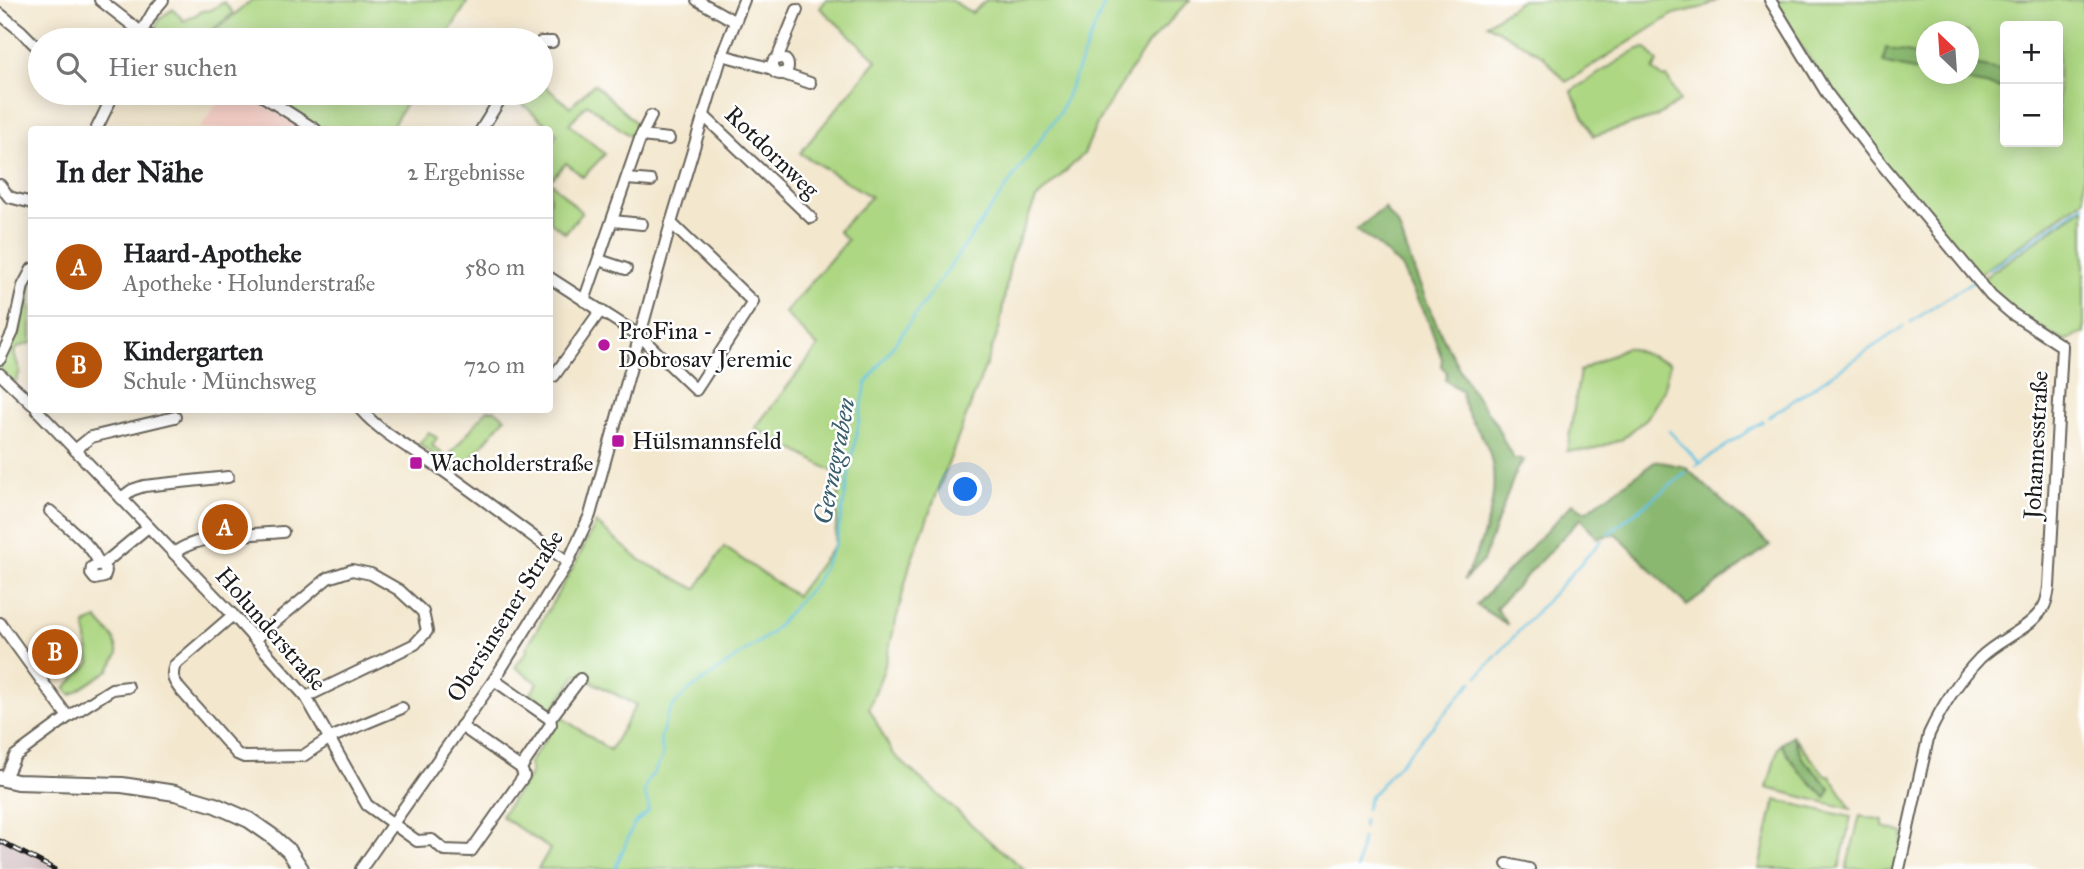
<!DOCTYPE html>
<html lang="de">
<meta charset="utf-8">
<style>
body{margin:0;font-family:"IM FELL Great Primer",serif;background:#f2f2f2;color:#202124}
.controls{position:absolute;right:21px;top:21px;display:grid;overflow:hidden;border-radius:7px;box-shadow:0 4px 18px #0003}
.controls button{width:63px;height:63px;display:grid;place-items:center;padding:0;border:0;border-bottom:2px solid #e0e0e0;background:#fff;color:#202124;font:35px sans-serif}
.compass{position:absolute;left:1916px;top:21px;width:63px;height:63px;border-radius:50%;background:#fff;box-shadow:0 4px 18px #0003;rotate:335deg}
.you{position:absolute;left:966px;top:490px;width:24px;height:24px;margin:-18px;border:5px solid #fff;border-radius:50%;background:#1a73e8;box-shadow:0 0 0 10px #1a73e833}
.badge{display:grid;place-items:center;width:46px;height:46px;border-radius:50%;background:#b45309;color:#fff;font-size:23px;font-weight:700}
.pin{position:absolute;translate:-50% -50%;border:4px solid #fff;box-shadow:0 2px 7px #0006}
.list{margin:0;padding:0;list-style:none}
h2{display:flex;justify-content:space-between;align-items:center;height:91px;margin:0;padding:0 28px;font-size:30px}
h2 small{font-size:23px;font-weight:400;color:#757577}
.list li{display:grid;grid-template-columns:46px 1fr auto;gap:21px;align-items:center;box-sizing:border-box;height:98px;padding:0 28px;border-top:2px solid #e0e0e0}
.list b{display:block;font-size:26px;white-space:nowrap}
.list p{margin:0;font-size:23px;white-space:nowrap;color:#757577}
.list em{font-size:23px;font-style:normal;color:#757577}
.icon{flex:none;width:38px;height:38px;fill:none;stroke:currentColor;stroke-width:2;stroke-linecap:round;stroke-linejoin:round}
.map{position:relative;flex:none;width:2084px;height:869px;overflow:hidden}
.search{position:absolute;background:#fff;box-shadow:0 4px 18px #0003;left:28px;top:28px;width:525px;height:77px;display:flex;align-items:center;gap:18px;box-sizing:border-box;padding:0 24px;border-radius:38px;color:#757577;font-size:26px}
.panel{position:absolute;background:#fff;box-shadow:0 4px 18px #0003;left:28px;top:126px;width:525px;height:287px;border-radius:7px}
.map>svg:first-child{display:block}
.built{fill:#f7d1c9}
.industrial{fill:#d2bfc1}
.green{fill:#add783;stroke:#647a50;stroke-width:2;fill-rule:evenodd}
.forest{fill:#8ab871;stroke:#536a46;stroke-width:2}
.lines{fill:none;stroke-linecap:round;stroke-linejoin:round}
.stream{stroke:#63c2e2;stroke-width:2.5}
.minor-casing{stroke:#67635a;stroke-width:14}
.major-casing{stroke:#67635a;stroke-width:18}
.minor{stroke:#fff;stroke-width:10}
.major{stroke:#fff;stroke-width:14}
.rail-casing{stroke:#1c1c1c;stroke-width:5}
.rail{stroke:#fff;stroke-width:2.5;stroke-dasharray:8;stroke-linecap:butt}
.poi-dot{fill:#b5179e;stroke:#fff;stroke-width:2.5}
.labels{text-anchor:middle;stroke-width:5;stroke-linejoin:round;paint-order:stroke}
.street-label{font-size:24px;fill:#1c1c1c;stroke:#fff}
.poi-label{font-size:24px;fill:#1c1c1c;stroke:#fff;text-anchor:start}
.water-label{font-size:26px;font-style:italic;fill:#385e6b;stroke:#fff}
</style>
<div class="map">
<svg width="2084" height="869" viewBox="0 0 2084 869">
<rect width="100%" height="100%" fill="#fff"/>
<filter id="ink" filterUnits="userSpaceOnUse"><feTurbulence type="fractalNoise" baseFrequency=".0143" numOctaves="2"/><feDisplacementMap in="SourceGraphic" scale="14" xChannelSelector="R" yChannelSelector="G"/><feConvolveMatrix kernelMatrix="1 2 1 2 8 2 1 2 1" color-interpolation-filters="sRGB"/></filter>
<filter id="wash" filterUnits="userSpaceOnUse"><feTurbulence type="fractalNoise" baseFrequency=".00686" numOctaves="4" result="noise"/><feDisplacementMap in="SourceGraphic" scale="28" xChannelSelector="R" yChannelSelector="G"/><feGaussianBlur stdDeviation="1.57" result="paint"/><feColorMatrix in="noise" values="0 0 0 0 0 0 0 0 0 0 0 0 0 0 0 0 0 1.4 0 .05"/><feComposite in="paint" operator="in"/></filter>
<g filter="url(#wash)">
<rect width="100%" height="100%" fill="#f3e7ce"/>
<path class="built" d="M 232,93 L 242,93 L 304,129 L 199,129 L 214,108 Z"/>
<path class="industrial" d="M 0,835 L 65,869 L 0,869 Z"/>
<g class="green">
<path d="M 252,0 L 466,0 L 467,3 L 444,40 L 204,40 Z"/>
<path d="M 826,0 L 951,0 L 972,13 L 986,0 L 1190,0 L 1147,45 L 1098,121 L 1084,154 L 1036,199 L 1011,258 L 999,330 L 910,564 L 884,669 L 869,708 L 892,753 L 993,844 L 1024,869 L 538,869 L 550,849 L 501,816 L 531,773 L 529,763 L 561,717 L 610,750 L 636,705 L 577,674 L 553,709 L 531,693 L 538,683 L 515,667 L 528,650 L 526,648 L 576,562 L 596,523 L 640,560 L 696,589 L 724,547 L 796,596 L 835,544 L 839,475 L 755,428 L 818,347 L 785,313 L 847,240 L 838,231 L 871,197 L 800,153 L 877,60 L 820,8 Z"/>
<path d="M 1522,0 L 1718,0 L 1704,7 L 1674,14 L 1566,82 L 1543,56 L 1487,24 Z"/>
<path d="M 1770,0 L 2084,0 L 2084,199 L 1978,275 L 1871,151 ZM 2005,26 L 2058,26 L 2058,142 L 2005,142 ZM 1926,32 L 1968,32 L 1968,74 L 1926,74 Z"/>
<path d="M 224,2 L 233,13 L 200,40 L 170,40 L 157,34 C 153,21 163,16 173,9 L 184,21 L 202,11 L 211,10 Z"/>
<path d="M 1646,48 L 1658,62 L 1653,70 L 1664,78 L 1667,77 L 1680,101 L 1656,117 L 1593,136 L 1571,91 L 1631,53 L 1638,49 Z"/>
<path d="M 541,83 L 570,107 L 594,84 L 637,124 L 630,136 L 587,104 L 569,124 L 605,154 L 583,177 L 566,163 L 550,181 L 582,213 L 565,233 L 550,221 L 550,146 L 557,134 L 511,94 L 541,93 Z"/>
<path d="M 261,93 L 412,93 L 390,130 L 320,129 Z"/>
<path d="M 2084,207 L 2084,333 L 2064,341 C 2031,322 2006,309 1982,279 Z"/>
<path d="M 31,275 L 31,343 L 18,347 L 14,353 L 20,371 L 15,384 L 0,371 L 0,364 Z"/>
<path d="M 1626,347 L 1670,363 L 1664,390 L 1647,418 L 1621,440 L 1590,450 L 1567,451 L 1580,371 Z"/>
<path d="M 487,410 L 495,410 L 505,418 L 459,473 L 419,444 L 429,432 L 437,438 L 432,445 L 447,458 Z"/>
<path d="M 97,619 L 114,638 L 118,654 L 109,670 L 71,695 L 65,688 L 90,663 L 85,624 Z"/>
<path d="M 1792,735 L 1825,775 L 1830,775 L 1851,809 L 1767,788 L 1778,748 L 1781,744 C 1794,765 1807,781 1825,797 L 1830,789 L 1802,758 Z"/>
<path d="M 1775,800 L 1851,817 L 1839,869 L 1759,869 Z"/>
<path d="M 1860,816 L 1883,820 L 1883,827 L 1904,833 L 1897,869 L 1846,869 Z"/>
</g>
<g class="forest">
<path d="M 1886,48 L 1926,56 L 1926,73 L 1883,63 Z"/>
<path d="M 1969,64 L 2005,71 L 2005,89 L 1930,74 L 1968,74 Z"/>
<path d="M 1385,207 L 1388,214 L 1398,224 C 1416,280 1439,335 1469,386 C 1476,398 1487,409 1494,421 C 1501,433 1506,447 1514,459 L 1524,460 L 1517,469 L 1483,561 L 1464,580 C 1483,542 1504,491 1488,449 C 1480,428 1462,414 1462,391 L 1445,380 L 1447,372 L 1441,366 L 1442,359 L 1429,323 L 1401,267 L 1374,242 L 1356,230 Z"/>
<path d="M 1656,461 L 1685,467 L 1770,545 L 1687,606 L 1616,534 L 1597,538 L 1581,518 L 1496,608 L 1508,625 L 1476,605 L 1573,503 L 1585,512 Z"/>
<path d="M 1792,735 L 1802,758 L 1830,788 L 1826,797 L 1799,771 L 1781,744 Z"/>
</g>
<g class="lines">
<g class="stream">
<path d="M 1989,270 L 2084,204"/>
<path d="M 1911,322 L 1973,281"/>
<path d="M 1769,417 L 1904,326"/>
<path d="M 1669,431 L 1700,463"/>
<path d="M 1696,466 L 1763,421"/>
<path d="M 1608,534 L 1687,472"/>
<path d="M 1478,676 L 1602,540"/>
<path d="M 1366,809 L 1370,797 L 1472,682"/>
<path d="M 1363,827 L 1364,819"/>
<path d="M 615,869 L 634,824 L 648,812 L 649,808 L 644,792 L 648,779 L 653,774 L 663,756 L 660,739 L 667,716 L 673,706 L 686,693 L 770,634 L 816,582 L 836,543 L 866,384 L 1060,112 L 1106,0"/>
<path d="M 1357,869 L 1362,838"/>
</g>
</g>
</g>
<g filter="url(#ink)">
<g class="lines">
<defs>
<g id="minor">
<path d="M 100,0 L 141,32 L 159,40"/>
<path d="M 697,0 L 734,21"/>
<path d="M 1770,0 L 1826,92 L 1871,151 L 1991,296 L 2011,313 L 2062,346 L 2049,587 C 2048,594 2047,602 2043,608 C 2029,630 1999,639 1980,658 C 1959,680 1942,706 1929,734 L 1899,869"/>
<path d="M 0,14 L 21,31 L 40,50"/>
<path d="M 137,40 L 153,12 L 163,0"/>
<path d="M 541,42 L 552,42"/>
<path d="M 722,55 L 773,69"/>
<circle cx="780" cy="66" r="8"/>
<path d="M 777,59 L 797,10"/>
<path d="M 781,73 L 810,83"/>
<path d="M 258,93 L 316,130"/>
<path d="M 704,116 L 811,218"/>
<path d="M 96,130 L 114,93"/>
<path d="M 481,130 L 504,93"/>
<path d="M 641,136 L 669,139"/>
<path d="M 627,179 L 651,181"/>
<path d="M 0,185 L 9,197 L 32,203"/>
<path d="M 613,221 L 642,224"/>
<path d="M 599,260 L 626,269"/>
<path d="M 550,278 L 640,336 L 696,390 L 753,302 L 671,223"/>
<path d="M 584,301 L 641,136 L 651,116"/>
<path d="M 0,359 L 13,332 L 23,286 L 32,269"/>
<path d="M 0,374 L 32,404"/>
<path d="M 554,376 L 601,310"/>
<path d="M 37,410 L 233,615 L 306,697 L 367,805 L 417,841 L 432,840 L 444,850 L 471,851 L 524,776 L 521,768 L 551,724 L 550,719 L 494,680"/>
<path d="M 361,410 C 382,434 412,449 438,467 C 482,498 525,531 568,562"/>
<path d="M 75,450 L 91,437 L 175,417"/>
<path d="M 121,498 L 132,490 L 144,486 L 228,477"/>
<path d="M 50,511 C 65,525 93,545 99,564"/>
<path d="M 174,553 C 200,533 250,535 283,532"/>
<path d="M 102,565 L 106,571 L 104,577 L 95,579 L 91,574 L 92,567 L 99,564 L 102,565 L 148,527"/>
<path d="M 233,615 L 175,665 C 171,675 173,680 179,688 L 237,754 L 244,757 L 303,756 L 330,738 L 402,708"/>
<path d="M 0,623 L 68,717"/>
<path d="M 255,639 L 328,578 L 352,570 L 371,574 L 399,590 L 423,612 L 427,631 L 415,644 L 306,697"/>
<path d="M 550,719 L 580,679"/>
<path d="M 461,726 L 521,768"/>
<path d="M 4,780 L 15,756 L 68,717 L 112,689 L 128,687"/>
<path d="M 1507,864 L 1529,869"/>
<path d="M 361,869 L 494,680 L 568,562 L 590,515 L 671,223 L 722,55 L 744,0"/>
</g>
<path id="major" d="M 0,778 L 17,782 L 122,785 L 175,793 L 215,805 L 249,820 L 272,836 L 289,851 L 301,869"/>
</defs>
<use href="#minor" class="minor-casing"/>
<use href="#major" class="major-casing"/>
<use href="#minor" class="minor"/>
<use href="#major" class="major"/>
<defs>
<path id="rail" d="M 0,841 L 54,869"/>
</defs>
<use href="#rail" class="rail-casing"/>
<use href="#rail" class="rail"/>
</g>
</g>
<g class="poi-dot">
<circle cx="604" cy="345" r="7"/>
<rect x="611" y="434" width="14" height="14" rx="3.5"/>
<rect x="409" y="456" width="14" height="14" rx="3.5"/>
</g>
<g class="labels">
<g class="street-label">
<text transform="translate(772 152) rotate(44)" y="8">Rotdornweg</text>
<text transform="translate(2036 445) rotate(-87)" y="8">Johannesstraße</text>
<text transform="translate(505 616) rotate(-58)" y="8">Obersinsener Straße</text>
<text transform="translate(271 629) rotate(49)" y="8">Holunderstraße</text>
</g>
<g class="poi-label">
<text x="618" y="339">ProFina -<tspan x="618" dy="28">Dobrosav Jeremic</tspan></text>
<text x="632" y="449">Hülsmannsfeld</text>
<text x="430" y="471">Wacholderstraße</text>
</g>
<g class="water-label">
<text transform="translate(834 461) rotate(-79)" y="9">Gernegraben</text>
</g>
</g>
</svg>
<div class="controls">
<button>+</button>
<button>−</button>
</div>
<svg class="compass" viewBox="-18 -18 36 36"><path d="M0-13l5 13h-10z" fill="#e53935"/><path d="M0 13l5-13h-10z" fill="#757577"/></svg>
<div class="you"></div>
<div class="pin badge" style="left:225px;top:527px">A</div>
<div class="pin badge" style="left:55px;top:652px">B</div>
<div class="search"><svg class="icon" aria-label="search" viewBox="0 0 24 24"><circle cx="10" cy="10" r="6"/><path d="M15 15l6 6"/></svg>Hier suchen</div>
<section class="panel">
<h2>In der Nähe<small>2 Ergebnisse</small></h2>
<ul class="list">
<li><span class="badge">A</span><div><b>Haard-Apotheke</b><p>Apotheke · Holunderstraße</p></div><em>580 m</em></li>
<li><span class="badge">B</span><div><b>Kindergarten</b><p>Schule · Münchsweg</p></div><em>720 m</em></li>
</ul>
</section>
</div>
